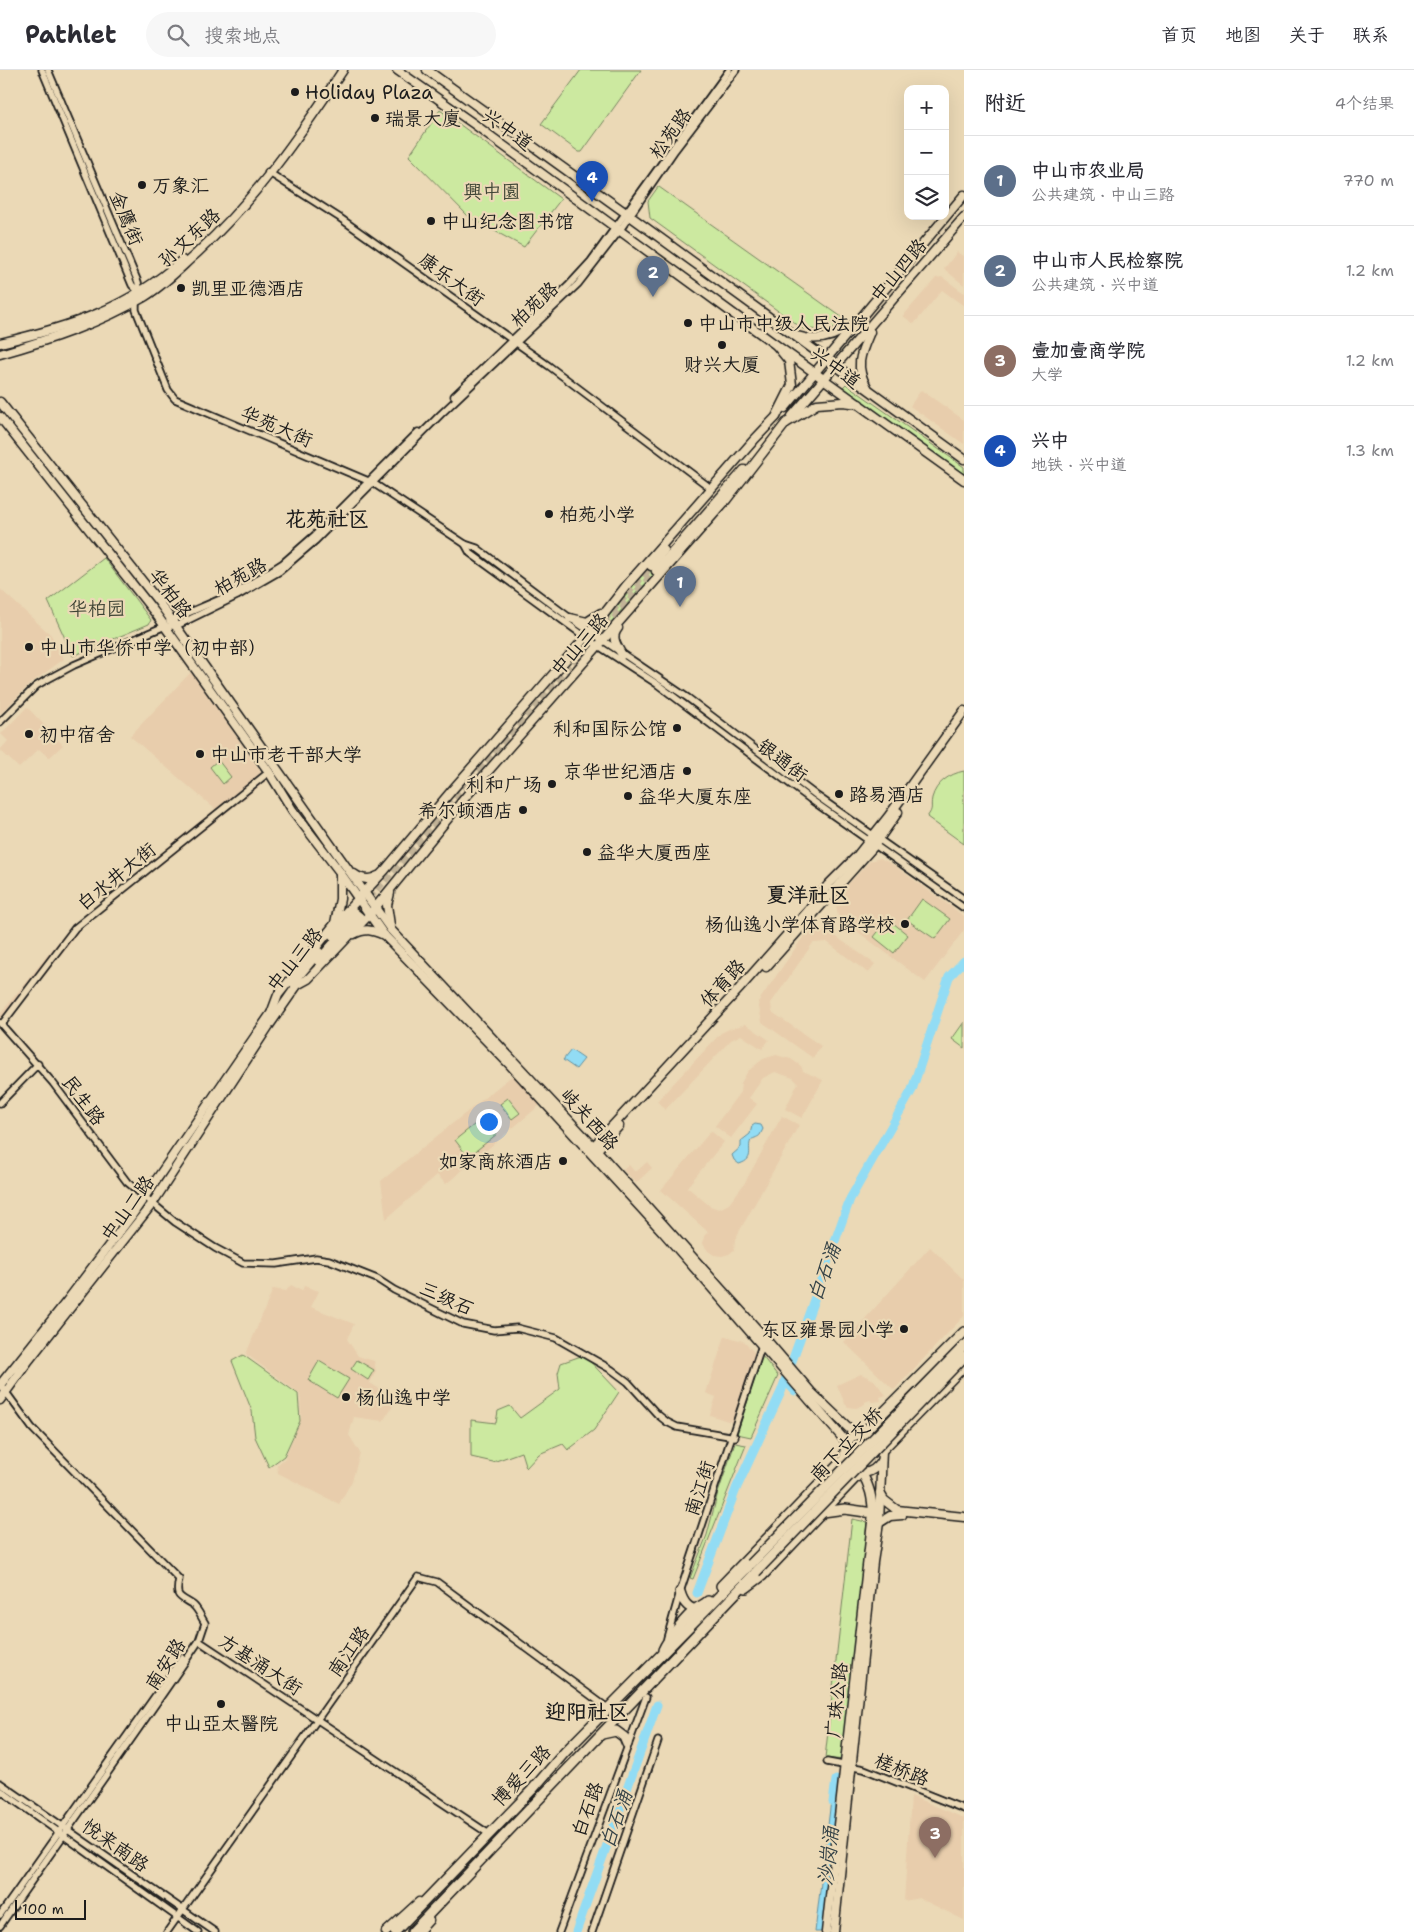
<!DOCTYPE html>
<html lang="zh">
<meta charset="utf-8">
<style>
body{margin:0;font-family:"Shantell Sans","LXGW WenKai TC",sans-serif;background:#f7f7f7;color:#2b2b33}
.controls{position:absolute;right:15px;top:15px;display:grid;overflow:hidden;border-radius:10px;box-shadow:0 5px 20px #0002}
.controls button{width:45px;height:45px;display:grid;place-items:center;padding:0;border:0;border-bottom:1px solid #e1e1e2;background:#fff;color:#2b2b33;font:25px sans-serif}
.scale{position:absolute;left:15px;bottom:12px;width:71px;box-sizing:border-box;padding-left:5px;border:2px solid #1c1c1c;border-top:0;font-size:14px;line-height:18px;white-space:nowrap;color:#1c1c1c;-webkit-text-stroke:4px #ebd9b6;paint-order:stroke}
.you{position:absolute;left:488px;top:1051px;width:18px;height:18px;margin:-12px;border:4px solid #fff;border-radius:50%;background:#1a73e8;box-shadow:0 0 0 8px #1a73e833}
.badge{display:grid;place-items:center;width:32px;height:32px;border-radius:50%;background:#1c1c1c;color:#fff;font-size:16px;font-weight:700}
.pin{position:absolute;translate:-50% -41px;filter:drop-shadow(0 1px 2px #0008)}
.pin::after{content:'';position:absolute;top:26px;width:18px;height:15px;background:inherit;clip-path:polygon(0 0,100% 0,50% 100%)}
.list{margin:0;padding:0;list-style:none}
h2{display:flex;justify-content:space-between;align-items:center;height:65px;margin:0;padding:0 20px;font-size:21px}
h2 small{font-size:16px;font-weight:400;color:#7c7c81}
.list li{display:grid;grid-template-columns:32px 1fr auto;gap:15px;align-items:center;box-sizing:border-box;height:90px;padding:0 20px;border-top:1px solid #e1e1e2}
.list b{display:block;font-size:19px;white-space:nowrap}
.list p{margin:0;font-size:16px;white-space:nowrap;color:#7c7c81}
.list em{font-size:16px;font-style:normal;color:#7c7c81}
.icon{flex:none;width:28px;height:28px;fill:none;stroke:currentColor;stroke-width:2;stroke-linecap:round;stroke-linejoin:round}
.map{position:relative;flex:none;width:964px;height:1862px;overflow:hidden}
header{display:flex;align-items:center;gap:30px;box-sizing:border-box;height:70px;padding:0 25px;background:#fff;border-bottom:1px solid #e1e1e2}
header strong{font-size:24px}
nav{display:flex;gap:28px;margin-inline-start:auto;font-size:18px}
.search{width:350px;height:45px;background:#f7f7f7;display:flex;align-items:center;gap:12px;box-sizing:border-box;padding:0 18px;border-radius:28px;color:#7c7c81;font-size:19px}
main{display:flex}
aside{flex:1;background:#fff}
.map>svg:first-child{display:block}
.built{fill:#e8cdac}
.green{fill:#cce9a0;stroke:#74825e}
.water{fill:#92dcf4;stroke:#638f9e}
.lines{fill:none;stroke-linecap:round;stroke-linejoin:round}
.river{stroke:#92dcf4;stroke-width:9}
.major-tunnel{stroke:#c2b397;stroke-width:8;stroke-dasharray:8 4;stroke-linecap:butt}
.minor-casing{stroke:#1c1c1c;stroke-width:9}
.major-casing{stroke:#1c1c1c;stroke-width:11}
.highway-casing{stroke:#1c1c1c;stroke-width:12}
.minor{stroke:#ebd9b6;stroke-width:5.5}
.major{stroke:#ebd9b6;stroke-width:8}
.highway{stroke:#ebd9b6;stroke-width:9}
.highway-bridge-casing{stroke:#1c1c1c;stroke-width:12;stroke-linecap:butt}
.highway-bridge{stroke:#ebd9b6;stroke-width:9}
.poi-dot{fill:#1c1c1c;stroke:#ebd9b6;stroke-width:2}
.labels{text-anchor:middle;stroke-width:4.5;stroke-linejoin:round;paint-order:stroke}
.poi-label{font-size:19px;fill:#1c1c1c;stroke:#ebd9b6;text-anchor:start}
.street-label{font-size:19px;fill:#1c1c1c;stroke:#ebd9b6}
.park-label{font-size:19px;fill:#3f4536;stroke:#ebd9b6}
.water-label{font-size:20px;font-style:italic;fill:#344247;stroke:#ebd9b6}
.quarter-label{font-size:21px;font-weight:bold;fill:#1c1c1c;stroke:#ebd9b6}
</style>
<header>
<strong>Pathlet</strong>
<div class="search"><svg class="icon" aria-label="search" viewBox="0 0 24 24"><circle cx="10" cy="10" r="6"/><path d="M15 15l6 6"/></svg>搜索地点</div>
<nav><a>首页</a><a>地图</a><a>关于</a><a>联系</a></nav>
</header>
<main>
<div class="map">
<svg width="964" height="1862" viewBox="0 0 964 1862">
<rect width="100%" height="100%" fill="#ebd9b6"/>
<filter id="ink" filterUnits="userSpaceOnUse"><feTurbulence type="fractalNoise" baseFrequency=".02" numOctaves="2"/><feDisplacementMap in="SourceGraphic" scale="10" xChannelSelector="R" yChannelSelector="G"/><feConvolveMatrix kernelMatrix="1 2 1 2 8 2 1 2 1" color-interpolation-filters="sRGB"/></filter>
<g filter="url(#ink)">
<g class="built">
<path d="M 957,182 L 964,187 L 964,215 L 944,199 Z"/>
<path d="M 942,207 L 964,223 L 964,236 L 942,220 L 914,254 L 903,246 L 936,208 Z"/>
<path d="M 921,320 L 964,350 L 964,374 L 910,336 Z"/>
<path d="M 0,519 L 51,565 L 64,589 L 31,613 L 0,644 Z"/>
<path d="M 191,602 L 261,702 L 264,700 L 270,708 L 82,858 L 7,954 L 0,949 L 0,944 L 71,856 L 215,739 L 130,666 Z"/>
<path d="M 27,637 L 63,675 L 49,688 L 39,679 L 19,698 L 0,680 L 8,671 L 1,664 Z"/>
<path d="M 880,788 L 892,794 L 964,846 L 964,860 L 925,912 L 838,847 L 836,834 L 838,825 L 870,791 Z"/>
<path d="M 828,861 L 875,894 L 868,903 L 827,872 L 813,873 L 771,933 L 772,942 L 821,976 L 813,988 L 762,952 L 758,932 L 806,863 Z"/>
<path d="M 746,954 L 769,970 L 762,979 L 741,965 L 731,970 L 665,1040 L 657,1031 L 721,963 L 729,959 Z"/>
<path d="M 776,985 L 791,989 L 801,996 L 803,1001 L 823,1010 L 802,1048 L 785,1039 L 798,1013 L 793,1008 L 775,1002 L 763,1008 L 749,1028 L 757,1034 L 731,1068 L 715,1056 L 740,1022 L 741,1013 L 748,1001 L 763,989 Z"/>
<path d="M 513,1005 L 540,1035 L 446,1114 L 437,1105 L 386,1149 L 381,1111 Z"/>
<path d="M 782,1046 L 799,1055 L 735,1169 L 734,1180 L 729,1184 L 722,1186 L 714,1185 L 708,1181 L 703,1174 L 704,1166 L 708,1162 L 661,1120 L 711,1061 L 724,1072 L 687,1117 L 710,1136 L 719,1139 L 729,1134 L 744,1114 Z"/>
<path d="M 647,1092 L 652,1098 L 636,1113 L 623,1100 L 629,1095 L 634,1101 L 637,1101 Z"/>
<path d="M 930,1177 L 964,1210 L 964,1246 L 894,1320 L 844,1272 Z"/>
<path d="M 291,1215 L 302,1221 L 304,1216 L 319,1221 L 311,1237 L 354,1254 L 347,1269 L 358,1286 L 374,1291 L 376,1301 L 370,1313 L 397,1330 L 383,1351 L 354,1347 L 349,1365 L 360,1383 L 352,1411 L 339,1434 L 278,1403 L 277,1395 L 285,1388 L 301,1348 L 300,1324 L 246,1284 L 273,1219 L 286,1221 Z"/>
<path d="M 725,1266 L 743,1271 L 754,1282 L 754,1293 L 734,1353 L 710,1345 L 716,1327 L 706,1323 Z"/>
<path d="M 861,1304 L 874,1310 L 886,1325 L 880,1327 L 881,1331 L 872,1332 L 870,1330 L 865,1332 L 865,1334 L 856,1338 L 848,1337 L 845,1334 L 837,1315 Z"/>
<path d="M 911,1726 L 964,1748 L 964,1850 L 919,1828 L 904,1831 Z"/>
</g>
<g class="green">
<path d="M 581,0 L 641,0 L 582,82 L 579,82 L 541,54 Z"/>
<path d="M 440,40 L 561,129 L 524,177 L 469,147 L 409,86 Z"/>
<path d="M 658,117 L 659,117 L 843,248 L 833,260 L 803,259 L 650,148 L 648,131 Z"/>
<path d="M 846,314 L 964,397 L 964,405 L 845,320 L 843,317 Z"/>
<path d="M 104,488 L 151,550 L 149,554 L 73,586 L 48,531 Z"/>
<path d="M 648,494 L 658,503 L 639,520 L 604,560 L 600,560 L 600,557 L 629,522 Z"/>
<path d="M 218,690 L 231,707 L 223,714 L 210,697 Z"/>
<path d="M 964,701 L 964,774 L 927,747 C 934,738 930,738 932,728 C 936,713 949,704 964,701 Z"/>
<path d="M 922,829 L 950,849 L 935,869 L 907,850 Z"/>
<path d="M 888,849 L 908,865 L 894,883 L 874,867 Z"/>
<path d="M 964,952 L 964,978 L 952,969 Z"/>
<path d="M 508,1028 L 520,1043 L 512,1049 L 500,1034 Z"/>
<path d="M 484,1047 L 497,1064 L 468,1087 L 455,1070 Z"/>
<path d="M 243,1285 L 298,1324 L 300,1351 L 284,1386 L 269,1397 L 255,1367 L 252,1341 L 232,1291 Z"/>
<path d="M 584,1285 L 619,1322 L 594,1360 L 568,1380 L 563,1374 L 539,1384 L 526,1398 L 521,1382 L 493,1392 L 471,1387 L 471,1350 L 496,1353 L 498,1341 L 510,1336 L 520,1348 L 560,1319 L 558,1303 L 561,1293 Z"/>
<path d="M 762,1286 L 778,1306 L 751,1367 L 737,1364 Z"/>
<path d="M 357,1290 L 374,1300 L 368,1310 L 351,1299 Z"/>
<path d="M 319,1291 L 349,1309 L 337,1328 L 308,1310 Z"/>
<path d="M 735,1373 L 746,1375 L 693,1509 L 690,1508 L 707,1465 L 717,1426 Z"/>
<path d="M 852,1449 L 867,1452 L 844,1690 L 825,1688 Z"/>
</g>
<g class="water">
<path d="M 571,980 L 584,989 L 576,999 L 563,990 Z"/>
<path d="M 755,1054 L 761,1055 L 763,1059 L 760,1065 C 760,1066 753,1069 752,1069 C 745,1077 757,1089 739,1094 L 734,1090 L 732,1085 L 741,1077 L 741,1071 L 750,1064 L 752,1056 Z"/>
<path d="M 832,1722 L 841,1722 L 824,1862 L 815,1862 Z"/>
</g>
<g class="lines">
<g class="river">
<path d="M 785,1310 L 795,1321"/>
<path d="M 697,1523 L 736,1419 L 781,1322 L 850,1129 L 912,1020 L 949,907 L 964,891"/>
<path d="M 833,1732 L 836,1710"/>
<path d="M 576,1862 L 657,1635"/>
</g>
<g class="major-tunnel">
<path d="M 603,551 L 651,496"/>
<path d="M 355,848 L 366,831 L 656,501"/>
</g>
<defs>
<g id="minor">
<path d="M 42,0 L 132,215 L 140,223"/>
<path d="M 48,0 L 138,212 L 140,223"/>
<path d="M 268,102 L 340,148 L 549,296 L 712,419"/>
<path d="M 136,229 L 136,240 L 168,320 L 175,329 L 373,413 L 465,474 L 477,478 L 570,548 L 688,628 L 817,726 L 964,829"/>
<path d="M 454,326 L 568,216 L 591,191 L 729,0"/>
<path d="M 465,474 L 470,483 L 591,571 L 657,614 L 810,729 L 964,838"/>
<path d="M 169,551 L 237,522 L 283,493 L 315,465 L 418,362"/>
<path d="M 0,652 L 36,616 L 46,610 L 74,595 L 165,556 L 176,556 L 237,526 L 280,501 L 315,471 L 441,344 L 578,214 L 620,160 L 675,80 L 736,0"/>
<path d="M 0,953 L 53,1013 L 127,1112 L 175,1152 L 215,1178 L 243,1193 L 276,1194 L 316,1188 L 329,1190 L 377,1209 L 394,1220 L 463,1254 L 494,1260 L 517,1258 L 556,1268 L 612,1300 L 628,1312 L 657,1344 L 667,1352 L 677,1357 L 735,1367"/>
<path d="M 2,954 L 75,858 L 269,702"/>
<path d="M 0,1033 L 38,994"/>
<path d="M 667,1568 L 680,1522 L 762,1275"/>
<path d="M 199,1571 L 489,1764"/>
<path d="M 827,1692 L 864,1699 L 964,1739"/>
<path d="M 0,1713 L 215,1862"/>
<path d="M 0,1720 L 198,1862"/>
<path d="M 0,1845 L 182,1588"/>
<path d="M 0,1856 C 66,1761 134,1667 199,1571 L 205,1553 C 201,1547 198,1539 193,1535 C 179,1526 175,1528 179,1509 L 32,1358 L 0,1314"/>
<path d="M 167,1862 L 418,1507 L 437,1512 L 609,1639"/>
<path d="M 559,1862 L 646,1627"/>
<path d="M 592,1862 L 658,1671"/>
</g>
<g id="major">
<path d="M 397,0 L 474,54 L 776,275 L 964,410"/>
<path d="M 427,0 L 630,146 L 964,389"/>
<path d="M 797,266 C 817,272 833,268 849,256"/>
<path d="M 0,273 C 69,257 128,239 182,190"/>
<path d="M 0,284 C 49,270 100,253 144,227 C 164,215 180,198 197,183 C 257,127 298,68 343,0"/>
<path d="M 867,317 C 854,296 861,283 870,262"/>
<path d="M 0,332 L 158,531 L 391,860 L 593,1076 L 764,1267 L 812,1323 L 856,1365"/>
<path d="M 785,338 L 964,125"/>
<path d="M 792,346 L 964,147"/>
<path d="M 0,347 L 156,544 L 269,702 L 293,741 L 339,801 L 384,865 L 511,996 L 663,1162 L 847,1373"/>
<path d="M 651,496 L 664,480"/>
<path d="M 656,501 L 744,400"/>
<path d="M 570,548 L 587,552 L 601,543"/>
<path d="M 618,558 C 610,567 617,576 622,585"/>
<path d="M 354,804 C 361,809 370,811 378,806"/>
<path d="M 390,823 L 387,835 L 390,855"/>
<path d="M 347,841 L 354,842 L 360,847 L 358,856"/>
<path d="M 335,853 L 340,829 L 340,803"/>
<path d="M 354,864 C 366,858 372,860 384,865"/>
<path d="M 333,866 L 350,846"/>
<path d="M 318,891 L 354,850"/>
<path d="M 766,897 L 874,776 L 898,742"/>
<path d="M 293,913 L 319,882"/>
<path d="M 297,915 L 308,909 L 370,844 L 468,724 L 727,429 L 786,353 L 817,334 L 843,332 L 859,334"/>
<path d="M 272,941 L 278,925 L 334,855 L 385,800 L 453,719 L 590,562 L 626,516 L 754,370 L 776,347 L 792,315 L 789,291 L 776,275"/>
<path d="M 591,1079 L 739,919 L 808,841 L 828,815 L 857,786 L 888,747 L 964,641"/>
<path d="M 595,1082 L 619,1056"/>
<path d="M 0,1315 L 67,1231 L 132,1145 L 274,939"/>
<path d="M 0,1330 L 29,1290 L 152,1134 L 268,957 L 300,911"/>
<path d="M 856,1401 C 866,1405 875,1401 881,1391"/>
<path d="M 880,1423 L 884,1430 L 897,1440 L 964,1447"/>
<path d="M 879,1453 L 890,1446 L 902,1445"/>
<path d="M 386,1862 L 419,1832"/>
<path d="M 418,1862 L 429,1850"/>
<path d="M 826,1862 L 873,1443 C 872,1427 870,1417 862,1403"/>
<path d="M 834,1862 L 873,1492 L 879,1453 L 882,1380 L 877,1370 L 873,1366 L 862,1364 L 852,1367 C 844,1375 842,1384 847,1394"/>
</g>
<g id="highway">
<path d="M 862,1364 L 964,1262"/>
<path d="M 882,1380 L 964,1296"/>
<path d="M 823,1442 L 845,1439 L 873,1443"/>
<path d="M 721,1516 L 844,1389"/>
<path d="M 746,1518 L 762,1506 L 860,1403"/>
<path d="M 680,1522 C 683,1532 688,1540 700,1540"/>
<path d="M 663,1580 C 668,1568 687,1546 697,1538 C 701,1535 704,1535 708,1531"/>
<path d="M 602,1664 L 616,1661 L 624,1667 L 627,1674"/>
<path d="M 395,1862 L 532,1720 L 565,1682 L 751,1494"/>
<path d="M 412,1862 L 756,1502"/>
</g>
</defs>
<use href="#minor" class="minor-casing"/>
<use href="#major" class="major-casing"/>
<use href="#highway" class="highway-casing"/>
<use href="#minor" class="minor"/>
<use href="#major" class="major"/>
<use href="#highway" class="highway"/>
<defs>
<g id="highway-bridge">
<path d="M 751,1494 L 964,1276"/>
<path d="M 756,1502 L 964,1287"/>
</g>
</defs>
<use href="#highway-bridge" class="highway-bridge-casing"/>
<use href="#highway-bridge" class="highway-bridge"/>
</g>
</g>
<g class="poi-dot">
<circle cx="295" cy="22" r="5"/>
<circle cx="375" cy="48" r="5"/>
<circle cx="142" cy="115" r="5"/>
<circle cx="431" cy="151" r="5"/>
<circle cx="181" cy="218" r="5"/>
<circle cx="688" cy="253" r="5"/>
<circle cx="722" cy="275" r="5"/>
<circle cx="549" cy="444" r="5"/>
<circle cx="29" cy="577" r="5"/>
<circle cx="677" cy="658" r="5"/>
<circle cx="29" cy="664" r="5"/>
<circle cx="200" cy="684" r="5"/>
<circle cx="687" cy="701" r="5"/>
<circle cx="552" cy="714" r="5"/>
<circle cx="839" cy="724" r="5"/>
<circle cx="628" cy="726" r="5"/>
<circle cx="523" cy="740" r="5"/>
<circle cx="587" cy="782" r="5"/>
<circle cx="905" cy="854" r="5"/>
<circle cx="563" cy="1091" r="5"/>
<circle cx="904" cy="1259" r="5"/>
<circle cx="346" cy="1327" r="5"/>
<circle cx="221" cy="1634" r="5"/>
</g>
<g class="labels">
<g class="poi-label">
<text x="305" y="29">Holiday Plaza</text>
<text x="385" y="55">瑞景大廈</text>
<text x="152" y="122">万象汇</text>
<text x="441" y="158">中山纪念图书馆</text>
<text x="191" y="225">凯里亚德酒店</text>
<text x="698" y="260">中山市中级人民法院</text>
<text x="722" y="301" text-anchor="middle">财兴大厦</text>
<text x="559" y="451">柏苑小学</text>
<text x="39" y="584">中山市华侨中学（初中部）</text>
<text x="667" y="665" text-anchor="end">利和国际公馆</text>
<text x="39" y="671">初中宿舍</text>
<text x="210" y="691">中山市老干部大学</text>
<text x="677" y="708" text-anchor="end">京华世纪酒店</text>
<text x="542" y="721" text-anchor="end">利和广场</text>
<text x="849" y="731">路易酒店</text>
<text x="638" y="733">益华大厦东座</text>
<text x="513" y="747" text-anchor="end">希尔顿酒店</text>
<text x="597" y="789">益华大厦西座</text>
<text x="895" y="861" text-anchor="end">杨仙逸小学体育路学校</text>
<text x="553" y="1098" text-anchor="end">如家商旅酒店</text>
<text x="894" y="1266" text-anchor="end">东区雍景园小学</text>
<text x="356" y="1334">杨仙逸中学</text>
<text x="221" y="1660" text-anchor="middle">中山亞太醫院</text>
</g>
<g class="street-label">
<text transform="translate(508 59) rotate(36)" y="7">兴中道</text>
<text transform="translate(670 63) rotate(-54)" y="7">松苑路</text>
<text transform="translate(127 148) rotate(67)" y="7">金鹰街</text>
<text transform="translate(189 167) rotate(-43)" y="7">孙文东路</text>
<text transform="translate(898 200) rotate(-50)" y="7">中山四路</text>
<text transform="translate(452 209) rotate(36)" y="7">康乐大街</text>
<text transform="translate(534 234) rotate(-43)" y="7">柏苑路</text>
<text transform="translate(836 297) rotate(36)" y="7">兴中道</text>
<text transform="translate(277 356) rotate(23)" y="7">华苑大街</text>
<text transform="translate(240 506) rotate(-29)" y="7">柏苑路</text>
<text transform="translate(171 523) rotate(53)" y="7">华柏路</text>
<text transform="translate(579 574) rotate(-49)" y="7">中山三路</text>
<text transform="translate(783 690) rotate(37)" y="7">银通街</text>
<text transform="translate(116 806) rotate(-39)" y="7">白水井大街</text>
<text transform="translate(294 889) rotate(-51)" y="7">中山三路</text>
<text transform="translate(722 913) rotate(-48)" y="7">体育路</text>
<text transform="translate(84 1030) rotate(53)" y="7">民生路</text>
<text transform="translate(590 1049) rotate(48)" y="7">岐关西路</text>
<text transform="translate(127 1138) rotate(-54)" y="7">中山二路</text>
<text transform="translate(447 1228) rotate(24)" y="7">三级石</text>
<text transform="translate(846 1374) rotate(-46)" y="7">南下立交桥</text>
<text transform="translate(699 1418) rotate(-72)" y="7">南江街</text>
<text transform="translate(348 1581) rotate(-55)" y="7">南江路</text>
<text transform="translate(165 1594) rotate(-57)" y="7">南安路</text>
<text transform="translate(261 1594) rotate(33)" y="7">方基涌大街</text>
<text transform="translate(836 1630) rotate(-84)" y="7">广珠公路</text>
<text transform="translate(902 1699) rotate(21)" y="7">槎桥路</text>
<text transform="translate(521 1705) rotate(-47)" y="7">博爱三路</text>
<text transform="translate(587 1739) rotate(-70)" y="7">白石路</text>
<text transform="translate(116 1775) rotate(35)" y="7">悦来南路</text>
</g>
<g class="park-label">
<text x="492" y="128">興中園</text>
<text x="97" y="545">华柏园</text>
</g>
<g class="water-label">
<text transform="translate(824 1202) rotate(-70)" y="7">白石涌</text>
<text transform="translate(616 1749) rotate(-71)" y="7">白石涌</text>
<text transform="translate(828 1786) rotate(-84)" y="7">沙岗涌</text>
</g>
<g class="quarter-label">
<text x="327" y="456">花苑社区</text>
<text x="808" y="832">夏洋社区</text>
<text x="587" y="1649">迎阳社区</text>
</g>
</g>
</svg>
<div class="controls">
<button>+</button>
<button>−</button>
<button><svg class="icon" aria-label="layers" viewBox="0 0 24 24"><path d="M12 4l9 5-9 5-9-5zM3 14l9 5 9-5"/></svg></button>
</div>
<div class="scale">100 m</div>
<div class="you"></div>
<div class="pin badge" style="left:680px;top:537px;background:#5c6f8a">1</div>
<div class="pin badge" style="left:653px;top:227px;background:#5c6f8a">2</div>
<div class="pin badge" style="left:935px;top:1788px;background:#8d6e63">3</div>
<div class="pin badge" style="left:592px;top:132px;background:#1a4fb4">4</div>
</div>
<aside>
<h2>附近<small>4个结果</small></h2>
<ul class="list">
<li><span class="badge" style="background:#5c6f8a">1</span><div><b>中山市农业局</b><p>公共建筑 · 中山三路</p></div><em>770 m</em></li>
<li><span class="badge" style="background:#5c6f8a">2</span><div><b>中山市人民检察院</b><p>公共建筑 · 兴中道</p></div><em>1.2 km</em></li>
<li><span class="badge" style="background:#8d6e63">3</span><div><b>壹加壹商学院</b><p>大学</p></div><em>1.2 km</em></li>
<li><span class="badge" style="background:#1a4fb4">4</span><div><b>兴中</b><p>地铁 · 兴中道</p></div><em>1.3 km</em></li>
</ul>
</aside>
</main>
